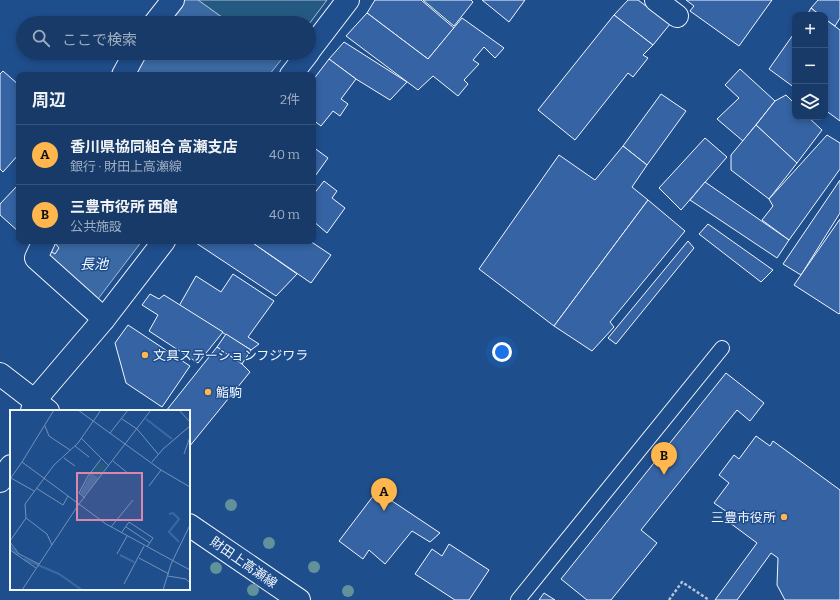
<!DOCTYPE html>
<html lang="ja">
<meta charset="utf-8">
<style>
body{margin:0;font-family:Bitter,"Noto Sans JP",serif;background:#244571;color:#f1f3f6}
.controls{position:absolute;right:12px;top:12px;display:grid;overflow:hidden;border-radius:8px;box-shadow:0 2px 6px #0003}
.controls button{width:36px;height:36px;display:grid;place-items:center;padding:0;border:0;border-bottom:1px solid #36547d;background:#173a69;color:#f1f3f6;font:20px sans-serif}
.you{position:absolute;left:502px;top:352px;width:14px;height:14px;margin:-10px;border:3px solid #fff;border-radius:50%;background:#1a73e8;box-shadow:0 0 0 6px #1a73e833}
.badge{display:grid;place-items:center;width:26px;height:26px;border-radius:50%;background:#ffb74d;color:#111;font-size:13px;font-weight:700}
.pin{position:absolute;translate:-50% -33px;filter:drop-shadow(0 1px 2px #0008)}
.pin::after{content:'';position:absolute;top:21px;width:14px;height:12px;background:inherit;clip-path:polygon(0 0,100% 0,50% 100%)}
.list{margin:0;padding:0;list-style:none}
h2{display:flex;justify-content:space-between;align-items:center;height:52px;margin:0;padding:0 16px;font-size:17px}
h2 small{font-size:13px;font-weight:400;color:#9eadc0}
.list li{display:grid;grid-template-columns:26px 1fr auto;gap:12px;align-items:center;box-sizing:border-box;height:60px;padding:0 16px;border-top:1px solid #36547d}
.list b{display:block;font-size:15px;white-space:nowrap}
.list p{margin:0;font-size:13px;white-space:nowrap;color:#9eadc0}
.list em{font-size:13px;font-style:normal;color:#9eadc0}
.icon{flex:none;width:22px;height:22px;fill:none;stroke:currentColor;stroke-width:2;stroke-linecap:round;stroke-linejoin:round}
.map{position:relative;flex:none;width:840px;height:600px;overflow:hidden}
.search{position:absolute;background:#173a69;box-shadow:0 2px 6px #0003;left:16px;top:16px;width:300px;height:44px;display:flex;align-items:center;gap:10px;box-sizing:border-box;padding:0 14px;border-radius:22px;color:#9eadc0;font-size:15px}
.panel{position:absolute;background:#173a69;box-shadow:0 2px 6px #0003;left:16px;top:72px;width:300px;height:172px;border-radius:8px}
.map>svg:first-child{display:block}
.green{fill:#245a82;stroke:#a8bbd7}
.water{fill:#3b69a3;stroke:#a8bbd7}
.building{fill:#3563a3;stroke:#f2f6ff}
.lines{fill:none;stroke-linecap:round;stroke-linejoin:round}
.service-casing{stroke:#f2f6ff;stroke-width:16}
.minor-casing{stroke:#f2f6ff;stroke-width:24}
.secondary-casing{stroke:#f2f6ff;stroke-width:24}
.path{stroke:#b3c4dc;stroke-width:2.5;stroke-dasharray:3 2;stroke-linecap:butt}
.service{stroke:#1f4e8c;stroke-width:14}
.minor{stroke:#1f4e8c;stroke-width:22}
.secondary{stroke:#1f4e8c;stroke-width:22}
.tree{fill:#61919a}
.poi-dot{fill:#ffb74d;stroke:#1f4e8c;stroke-width:1.5}
.labels{text-anchor:middle;stroke-width:3;stroke-linejoin:round;paint-order:stroke}
.poi-label{font-size:13px;fill:#f2f6ff;stroke:#1f4e8c;text-anchor:start}
.street-label{font-size:13px;fill:#f2f6ff;stroke:#1f4e8c}
.water-label{font-size:14px;font-style:italic;fill:#f2f6ff;stroke:#1f4e8c}
.inset-river{fill:none;stroke:#3b69a3;stroke-width:2}
.inset-road{fill:none;stroke:#7391ba;stroke-width:1}
.view{fill:#da87ad;fill-opacity:0.15;stroke:#da87ad;stroke-width:2}
.inset-edge{fill:none;stroke:#f2f6ff;stroke-width:2}
</style>
<div class="map">
<svg width="840" height="600" viewBox="0 0 840 600">
<rect width="100%" height="100%" fill="#1f4e8c"/>
<path class="green" d="M 198,0 L 327,0 L 309,24 L 230,23 Z"/>
<g class="water">
<path d="M 182,0 L 198,0 L 230,23 L 164,23 Z"/>
<path d="M 143,53 L 272,53 L 281,60 L 269,75 L 131,75 Z"/>
<path d="M 49,241 L 142,241 L 98,299 L 44,252 Z"/>
</g>
<g class="building">
<path d="M 375,0 L 421,0 L 454,28 L 428,59 L 367,13 Z"/>
<path d="M 423,0 L 471,0 L 473,2 L 454,26 Z"/>
<path d="M 482,0 L 525,0 L 509,22 Z"/>
<path d="M 628,0 L 638,0 L 670,24 L 653,45 L 614,15 Z"/>
<path d="M 686,0 L 772,0 L 739,46 L 690,11 L 694,6 Z"/>
<path d="M 818,0 L 840,0 L 840,18 L 835,26 L 825,19 L 825,15 L 820,15 L 811,8 Z"/>
<path d="M 811,8 L 820,15 L 807,15 Z"/>
<path d="M 367,13 L 428,59 L 462,18 L 504,48 L 495,58 L 484,47 L 473,60 L 479,64 L 464,80 L 468,84 L 458,96 L 433,76 L 418,90 L 346,36 Z"/>
<path d="M 614,15 L 653,45 L 643,55 L 648,58 L 633,77 L 628,73 L 575,140 L 538,110 Z"/>
<path d="M 825,19 L 840,30 L 840,121 L 825,110 Z"/>
<path d="M 795,32 L 795,88 L 769,69 Z"/>
<path d="M 344,42 L 407,82 L 390,100 L 356,79 L 329,59 Z"/>
<path d="M 329,59 L 356,79 L 341,99 L 348,104 L 340,116 L 333,111 L 321,126 L 313,120 L 313,80 Z"/>
<path d="M 740,69 L 775,101 L 743,141 L 717,119 L 739,98 L 725,85 Z"/>
<path d="M 3,71 L 19,85 L 19,154 L 3,172 L 0,169 L 0,74 Z"/>
<path d="M 661,94 L 686,111 L 647,165 L 623,146 Z"/>
<path d="M 786,95 L 795,104 L 795,117 L 808,117 L 822,130 L 797,163 L 756,125 L 775,101 Z"/>
<path d="M 756,125 L 797,163 L 769,199 L 731,170 L 731,155 Z"/>
<path d="M 827,135 L 840,143 L 840,169 L 789,240 L 762,220 L 773,206 L 769,199 Z"/>
<path d="M 705,138 L 727,157 L 681,210 L 659,188 Z"/>
<path d="M 623,146 L 647,165 L 632,187 L 648,200 L 554,326 L 479,269 L 559,155 L 595,180 Z"/>
<path d="M 313,147 L 328,158 L 313,179 Z"/>
<path d="M 840,180 L 840,213 L 801,275 L 783,264 Z"/>
<path d="M 324,181 L 337,191 L 332,198 L 345,208 L 327,233 L 313,221 L 313,195 Z"/>
<path d="M 705,182 L 789,240 L 777,258 L 690,200 Z"/>
<path d="M 17,186 L 19,188 L 19,232 L 0,215 L 0,204 Z"/>
<path d="M 648,200 L 685,231 L 610,322 L 614,327 L 592,351 L 554,326 Z"/>
<path d="M 840,219 L 840,313 L 839,314 L 794,285 Z"/>
<path d="M 708,224 L 773,270 L 761,282 L 699,234 Z"/>
<path d="M 193,241 L 250,241 L 297,274 L 276,296 Z"/>
<path d="M 250,241 L 310,241 L 331,255 L 311,283 Z"/>
<path d="M 688,241 L 694,248 L 616,344 L 608,338 Z"/>
<path d="M 55,243 L 59,248 L 55,254 L 49,250 Z"/>
<path d="M 233,274 L 274,301 L 248,337 L 259,344 L 251,350 L 179,306 L 196,276 L 221,292 Z"/>
<path d="M 150,294 L 159,299 L 164,295 L 223,332 L 198,363 L 149,331 L 158,315 L 142,305 Z"/>
<path d="M 128,325 L 190,366 L 162,407 L 126,383 L 115,343 Z"/>
<path d="M 226,334 L 251,350 L 242,364 L 217,347 Z"/>
<path d="M 217,347 L 242,364 L 250,372 L 189,447 L 189,411 L 166,411 Z"/>
<path d="M 726,373 L 764,403 L 750,421 L 737,410 L 641,530 L 657,543 L 611,600 L 587,600 L 561,579 Z"/>
<path d="M 756,436 L 770,446 L 773,441 L 840,490 L 840,600 L 785,600 L 777,585 L 778,558 L 771,553 L 737,600 L 715,600 L 757,543 L 726,520 L 730,514 L 714,503 L 729,483 L 719,475 L 734,455 L 739,459 Z"/>
<path d="M 377,491 L 440,533 L 430,542 L 412,531 L 385,564 L 369,550 L 363,559 L 339,541 Z"/>
<path d="M 449,544 L 489,570 L 469,600 L 455,600 L 415,574 L 432,549 L 442,556 Z"/>
<path d="M 544,593 L 555,600 L 539,600 Z"/>
</g>
<g class="lines">
<defs>
<path id="service" d="M 518,600 L 722,348"/>
<g id="minor">
<path d="M 656,0 L 677,16"/>
<path d="M 155,23 L 173,0"/>
<path d="M 309,51 L 348,0"/>
<path d="M 123,75 L 135,53"/>
<path d="M 291,75 L 308,53"/>
<path d="M 44,241 L 36,258 L 104,319"/>
<path d="M 32,411 L 35,400 L 104,319 L 164,241"/>
<path d="M 0,481 L 11,466"/>
</g>
<g id="secondary">
<path d="M 0,374 L 48,411"/>
<path d="M 189,525 L 299,600"/>
</g>
</defs>
<use href="#service" class="service-casing"/>
<use href="#minor" class="minor-casing"/>
<use href="#secondary" class="secondary-casing"/>
<path class="path" d="M 669,600 L 682,582 L 709,600"/>
<use href="#service" class="service"/>
<use href="#minor" class="minor"/>
<use href="#secondary" class="secondary"/>
</g>
<g class="tree">
<circle cx="231" cy="505" r="6"/>
<circle cx="269" cy="543" r="6"/>
<circle cx="314" cy="567" r="6"/>
<circle cx="216" cy="568" r="6"/>
<circle cx="253" cy="590" r="6"/>
<circle cx="348" cy="591" r="6"/>
</g>
<g class="poi-dot">
<circle cx="145" cy="355" r="4"/>
<circle cx="208" cy="392" r="4"/>
<circle cx="784" cy="517" r="4"/>
</g>
<g class="labels">
<g class="poi-label">
<text x="153" y="360">文具ステーションフジワラ</text>
<text x="216" y="397">鮨駒</text>
<text x="776" y="522" text-anchor="end">三豊市役所</text>
</g>
<g class="street-label">
<text transform="translate(244 562) rotate(35)" y="5">財田上高瀬線</text>
</g>
<g class="water-label">
<text x="94" y="269">長池</text>
</g>
</g>
<g transform="translate(10 410)">
<rect width="180" height="180" fill="#1f4e8c"/>
<path d="M 90,51 L 97,56 L 89,68 L 81,63 Z" fill="#245a82"/>
<path d="M 81,63 L 89,68 L 74,86 L 70,83 Z" fill="#3b69a3"/>
<path class="inset-river" d="M 136,9 L 162,29M 159,104 L 163,103 L 169,109 L 159,122 L 169,132M 0,136 L 8,145M 110,145 L 124,152M 14,149 L 49,164 L 72,180"/>
<path class="inset-road" d="M 44,0 L 12,52 L 96,114 L 180,160M 68,0 L 151,60 L 180,77M 169,0 L 180,12M 112,9 L 127,19M 35,16 L 39,26 L 60,40M 127,19 L 148,44M 100,23 L 118,0M 71,28 L 99,56M 65,36 L 79,47M 174,44 L 180,27M 54,48 L 65,56M 103,51 L 119,64M 142,52 L 153,39 L 180,16M 1,68 L 24,81M 0,69 L 12,52M 139,76 L 151,60M 26,78 L 53,95 L 58,86M 75,88 L 69,83 L 78,66 L 91,49M 16,108 L 37,124 L 42,135M 101,117 L 123,90M 116,117 L 140,133M 112,122 L 119,112 L 143,128 L 137,137M 0,131 L 16,108 L 15,94 L 44,55 L 68,33 L 91,0M 0,132 L 9,144 L 29,154M 0,140 L 26,158M 107,144 L 117,126M 129,148 L 159,164M 158,166 L 176,169 L 180,173M 114,174 L 134,136M 12,180 L 69,94 L 141,0M 153,180 L 161,154 L 180,115"/>
<path class="view" d="M 67,63 L 132,63 L 132,110 L 67,110 Z"/>
<rect width="180" height="180" class="inset-edge"/>
</g>
</svg>
<div class="controls">
<button>+</button>
<button>−</button>
<button><svg class="icon" aria-label="layers" viewBox="0 0 24 24"><path d="M12 4l9 5-9 5-9-5zM3 14l9 5 9-5"/></svg></button>
</div>
<div class="you"></div>
<div class="pin badge" style="left:384px;top:511px">A</div>
<div class="pin badge" style="left:664px;top:475px">B</div>
<div class="search"><svg class="icon" aria-label="search" viewBox="0 0 24 24"><circle cx="10" cy="10" r="6"/><path d="M15 15l6 6"/></svg>ここで検索</div>
<section class="panel">
<h2>周辺<small>2件</small></h2>
<ul class="list">
<li><span class="badge">A</span><div><b>香川県協同組合 高瀬支店</b><p>銀行 · 財田上高瀬線</p></div><em>40 m</em></li>
<li><span class="badge">B</span><div><b>三豊市役所 西館</b><p>公共施設</p></div><em>40 m</em></li>
</ul>
</section>
</div>
